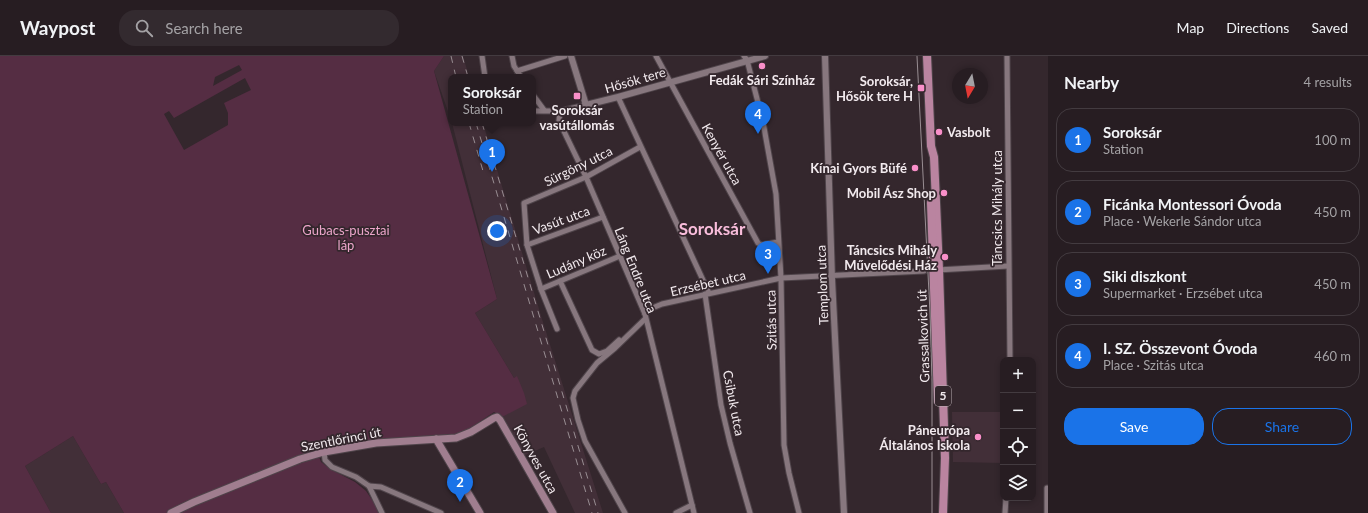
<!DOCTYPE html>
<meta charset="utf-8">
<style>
body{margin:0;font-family:Lato,sans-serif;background:#332a2f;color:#f1f3f6}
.controls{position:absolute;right:12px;bottom:12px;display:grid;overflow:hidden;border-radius:8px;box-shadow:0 2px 6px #0003}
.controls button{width:36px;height:36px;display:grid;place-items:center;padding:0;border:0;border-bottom:1px solid #433b40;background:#271d22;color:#f1f3f6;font:20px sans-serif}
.compass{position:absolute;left:952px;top:12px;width:36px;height:36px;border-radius:50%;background:#271d22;box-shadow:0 2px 6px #0003;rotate:190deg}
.you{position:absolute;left:497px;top:175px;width:14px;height:14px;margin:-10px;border:3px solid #fff;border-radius:50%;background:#1a73e8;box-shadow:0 0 0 6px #1a73e833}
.badge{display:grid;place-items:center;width:26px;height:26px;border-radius:50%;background:#1a73e8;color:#fff;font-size:13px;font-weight:700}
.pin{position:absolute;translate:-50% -33px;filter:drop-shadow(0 1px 2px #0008)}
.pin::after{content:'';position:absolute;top:21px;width:14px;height:12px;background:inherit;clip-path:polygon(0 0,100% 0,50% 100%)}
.popup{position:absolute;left:448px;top:18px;width:88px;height:52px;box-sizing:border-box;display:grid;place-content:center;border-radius:8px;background:#271d22;filter:drop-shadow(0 1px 3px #0005);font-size:13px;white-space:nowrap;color:#a4a2a5}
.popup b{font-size:15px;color:#f1f3f6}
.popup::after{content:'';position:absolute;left:50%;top:100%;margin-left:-8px;border:8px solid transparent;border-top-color:#271d22}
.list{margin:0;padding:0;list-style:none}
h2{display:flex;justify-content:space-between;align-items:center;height:52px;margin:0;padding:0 16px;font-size:17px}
h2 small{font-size:13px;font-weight:400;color:#a4a2a5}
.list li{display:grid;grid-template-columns:26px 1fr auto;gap:12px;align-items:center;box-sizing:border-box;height:64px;margin:0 8px 8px;padding:0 8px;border:1px solid #433b40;border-radius:16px}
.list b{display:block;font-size:15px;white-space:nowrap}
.list p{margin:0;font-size:13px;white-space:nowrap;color:#a4a2a5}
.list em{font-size:13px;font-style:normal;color:#a4a2a5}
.actions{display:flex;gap:8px;padding:12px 16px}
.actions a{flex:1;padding:9px 0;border:1px solid #1a73e8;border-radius:16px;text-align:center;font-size:14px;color:#1a73e8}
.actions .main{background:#1a73e8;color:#fff}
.icon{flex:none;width:22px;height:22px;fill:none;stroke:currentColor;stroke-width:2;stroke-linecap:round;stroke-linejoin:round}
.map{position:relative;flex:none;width:1048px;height:457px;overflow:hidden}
header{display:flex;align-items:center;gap:24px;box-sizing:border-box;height:56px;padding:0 20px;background:#271d22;border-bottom:1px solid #433b40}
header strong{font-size:19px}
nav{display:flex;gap:22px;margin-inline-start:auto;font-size:14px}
.search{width:280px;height:36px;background:#332a2f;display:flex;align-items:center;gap:10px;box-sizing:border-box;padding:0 14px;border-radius:16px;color:#a4a2a5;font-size:15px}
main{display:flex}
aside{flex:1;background:#271d22}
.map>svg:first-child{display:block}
.built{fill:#422f38}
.green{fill:#552d43;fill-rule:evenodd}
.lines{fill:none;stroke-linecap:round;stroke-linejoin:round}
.minor-casing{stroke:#4f444a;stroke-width:7}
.tertiary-casing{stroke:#4f444a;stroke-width:8}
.secondary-casing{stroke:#4f444a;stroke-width:9}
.primary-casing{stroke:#4f444a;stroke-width:10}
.minor{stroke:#87777e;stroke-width:5}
.tertiary{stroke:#87777e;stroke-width:6}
.secondary{stroke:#a07e8f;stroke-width:7}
.primary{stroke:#ba84a0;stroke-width:8}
.tram{stroke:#998e93;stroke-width:1}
.rail{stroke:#998e93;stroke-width:1;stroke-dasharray:7 7;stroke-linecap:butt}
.poi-dot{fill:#f98fc9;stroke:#34272d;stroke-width:1.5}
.labels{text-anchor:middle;stroke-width:3.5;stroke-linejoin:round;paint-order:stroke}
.shield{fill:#34272d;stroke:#b9b0b4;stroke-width:1}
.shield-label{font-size:12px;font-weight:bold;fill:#f2eaee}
.street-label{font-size:13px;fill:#f2eaee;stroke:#34272d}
.poi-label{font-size:13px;font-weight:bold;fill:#f2eaee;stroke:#34272d;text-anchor:end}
.park-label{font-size:13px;fill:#eca5ca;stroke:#34272d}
.district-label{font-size:17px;font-weight:bold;fill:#f9bddb;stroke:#34272d}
</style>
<header>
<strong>Waypost</strong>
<div class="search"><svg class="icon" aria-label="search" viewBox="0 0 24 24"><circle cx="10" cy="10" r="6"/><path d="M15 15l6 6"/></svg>Search here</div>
<nav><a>Map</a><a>Directions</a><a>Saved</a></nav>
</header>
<main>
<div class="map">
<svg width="1048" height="457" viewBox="0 0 1048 457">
<rect width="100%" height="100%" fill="#34272d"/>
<g class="built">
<path d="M 444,0 L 463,0 L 469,21 L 451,21 L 451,64 L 434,15 Z"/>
<path d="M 452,67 L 483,67 L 542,263 L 603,457 L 575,457 L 544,391 L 523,400 L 502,361 L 517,321 L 514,322 L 475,257 L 497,243 Z"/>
<path d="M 952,356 L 1003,356 L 1003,407 L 953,406 Z"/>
<path d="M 73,380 L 101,428 L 106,426 L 124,457 L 51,457 L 25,410 Z"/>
</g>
<path class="green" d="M 0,0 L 444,0 L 434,15 L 497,243 L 475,257 L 514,322 L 517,320 L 524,337 L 527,348 L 502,361 L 494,356 L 469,373 L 455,379 L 317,395 L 321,406 L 330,413 L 355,426 L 366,435 L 381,457 L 124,457 L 106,426 L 101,428 L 73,380 L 25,410 L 51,457 L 0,457 ZM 239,9 L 242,14 L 213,30 L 215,21 ZM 245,22 L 251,34 L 224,47 L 228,57 L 228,69 L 184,94 L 164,58 L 169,55 L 174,62 Z"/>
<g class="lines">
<defs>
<g id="minor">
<path d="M 482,0 L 485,21"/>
<path d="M 512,0 L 514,10 L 521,21"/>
<path d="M 656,0 L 758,187 L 761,189 L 778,186"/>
<path d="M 744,0 L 747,4 L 763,66 L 776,138 L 781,222 L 784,389 L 789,417 L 799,457"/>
<path d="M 1007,0 L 1010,304"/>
<path d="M 517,15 L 565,0"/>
<path d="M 533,39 L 544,54"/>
<path d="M 618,41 L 709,237"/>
<path d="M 533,55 L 560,55 L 586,49"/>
<path d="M 560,55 L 559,65 L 586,121 L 645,258 L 694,457"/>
<path d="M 527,189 L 603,161"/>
<path d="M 937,214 L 1008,210"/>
<path d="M 560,225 L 592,294 L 599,298 L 607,295 L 619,284"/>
<path d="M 541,233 L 620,200"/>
<path d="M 705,238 L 721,349 L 730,387 L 750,457"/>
<path d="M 645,258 L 650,253 L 662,248 L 781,222 L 924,215"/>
<path d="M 557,273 L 541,233 L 527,189 L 524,147 L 586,121 L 640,91"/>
<path d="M 324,396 L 325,404 L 332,411 L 356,421 L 369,430 L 382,457"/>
<path d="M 369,430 L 381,431 L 441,457"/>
<path d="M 1047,432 L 1047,457"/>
<path d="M 625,457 L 585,385 L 578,364 L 573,342 L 575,335 L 597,307 L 615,292 L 645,263"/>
<path d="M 676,457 L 692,449"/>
<path d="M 1005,457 L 1006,442"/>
</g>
<g id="tertiary">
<path d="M 571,0 L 586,49 L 618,41 L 765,0"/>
<path d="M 825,0 L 832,223 L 844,457"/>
</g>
<g id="secondary">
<path d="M 436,383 L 480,457"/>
<path d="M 171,457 L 194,446 L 300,403 L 324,396 L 376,387 L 456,382 L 471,376 L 494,362 L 497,361 L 500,364 L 553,457"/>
</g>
<g id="primary">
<path d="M 927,0 L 931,90 L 934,101 L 939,214 L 945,402 L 943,457"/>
<path d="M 931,147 L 938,345"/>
</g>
</defs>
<use href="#minor" class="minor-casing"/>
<use href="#tertiary" class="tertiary-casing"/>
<use href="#secondary" class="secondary-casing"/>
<use href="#primary" class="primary-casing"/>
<use href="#minor" class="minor"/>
<use href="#tertiary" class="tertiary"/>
<use href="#secondary" class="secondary"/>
<use href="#primary" class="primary"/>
<path class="tram" d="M 917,0 L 930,257 L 932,326 L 932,457"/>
<g class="rail">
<path d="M 451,0 L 456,21"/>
<path d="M 462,0 L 468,21"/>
<path d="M 469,67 L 483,115"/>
<path d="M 476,67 L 592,457"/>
<path d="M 482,67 L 598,457"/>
</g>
</g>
<g class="poi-dot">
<circle cx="762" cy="10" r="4"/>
<rect x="917" y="28" width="8" height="8" rx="2"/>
<rect x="573" y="36" width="8" height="8" rx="2"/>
<circle cx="939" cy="76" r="4"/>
<circle cx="915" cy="112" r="4"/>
<circle cx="944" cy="137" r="4"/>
<circle cx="945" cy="201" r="4"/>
<circle cx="978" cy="381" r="4"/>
</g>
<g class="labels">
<rect class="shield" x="935" y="330" width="16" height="20" rx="3"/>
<g class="shield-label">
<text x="943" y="344">5</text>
</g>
<g class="street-label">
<text transform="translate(635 24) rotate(-16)" y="5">Hősök tere</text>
<text transform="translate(722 98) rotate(61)" y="5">Kenyér utca</text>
<text transform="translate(578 110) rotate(-26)" y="5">Sürgöny utca</text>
<text transform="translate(997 152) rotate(-90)" y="5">Táncsics Mihály utca</text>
<text transform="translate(561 164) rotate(-20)" y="5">Vasút utca</text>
<text transform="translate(576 206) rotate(-23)" y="5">Ludány köz</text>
<text transform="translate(636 214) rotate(68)" y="5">Láng Endre utca</text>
<text transform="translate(708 227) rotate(-13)" y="5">Erzsébet utca</text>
<text transform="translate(822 229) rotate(-92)" y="5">Templom utca</text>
<text transform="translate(771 264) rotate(-91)" y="5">Szitás utca</text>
<text transform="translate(923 280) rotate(-92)" y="5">Grassalkovich út</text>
<text transform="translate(734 347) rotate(79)" y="5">Csibuk utca</text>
<text transform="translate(341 383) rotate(-11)" y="5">Szentlőrinci út</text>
<text transform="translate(536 403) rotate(61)" y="5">Könyves utca</text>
</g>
<g class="poi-label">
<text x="762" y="29" text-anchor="middle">Fedák Sári Színház</text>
<text x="913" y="30">Soroksár,<tspan x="913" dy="15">Hősök tere H</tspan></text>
<text x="577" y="59" text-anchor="middle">Soroksár<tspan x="577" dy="15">vasútállomás</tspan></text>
<text x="947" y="81" text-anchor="start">Vasbolt</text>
<text x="907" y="117">Kínai Gyors Büfé</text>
<text x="936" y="142">Mobil Ász Shop</text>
<text x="937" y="199">Táncsics Mihály<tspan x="937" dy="15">Művelődési Ház</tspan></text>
<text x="970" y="379">Páneurópa<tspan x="970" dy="15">Általános Iskola</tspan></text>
</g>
<g class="park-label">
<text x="346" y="179">Gubacs-pusztai<tspan x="346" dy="15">láp</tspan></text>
</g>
<g class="district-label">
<text x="712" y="179">Soroksár</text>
</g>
</g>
</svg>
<div class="controls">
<button>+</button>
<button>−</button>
<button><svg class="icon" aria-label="locate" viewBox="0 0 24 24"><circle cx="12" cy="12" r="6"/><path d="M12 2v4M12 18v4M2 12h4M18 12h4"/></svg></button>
<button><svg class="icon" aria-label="layers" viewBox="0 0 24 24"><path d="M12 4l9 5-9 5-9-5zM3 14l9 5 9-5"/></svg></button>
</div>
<svg class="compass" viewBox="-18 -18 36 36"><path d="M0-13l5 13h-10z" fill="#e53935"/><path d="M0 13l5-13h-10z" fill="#a4a2a5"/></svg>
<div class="you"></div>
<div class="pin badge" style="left:492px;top:116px">1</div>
<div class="popup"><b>Soroksár</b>Station</div>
<div class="pin badge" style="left:460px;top:446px">2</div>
<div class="pin badge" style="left:768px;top:218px">3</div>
<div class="pin badge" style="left:758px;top:78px">4</div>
</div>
<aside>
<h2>Nearby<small>4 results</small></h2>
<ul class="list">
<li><span class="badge">1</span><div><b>Soroksár</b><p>Station</p></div><em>100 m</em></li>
<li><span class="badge">2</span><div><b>Ficánka Montessori Óvoda</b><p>Place · Wekerle Sándor utca</p></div><em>450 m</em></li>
<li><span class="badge">3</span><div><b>Siki diszkont</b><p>Supermarket · Erzsébet utca</p></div><em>450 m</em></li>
<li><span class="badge">4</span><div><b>I. SZ. Összevont Óvoda</b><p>Place · Szitás utca</p></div><em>460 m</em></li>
</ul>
<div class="actions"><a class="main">Save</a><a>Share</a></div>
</aside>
</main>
